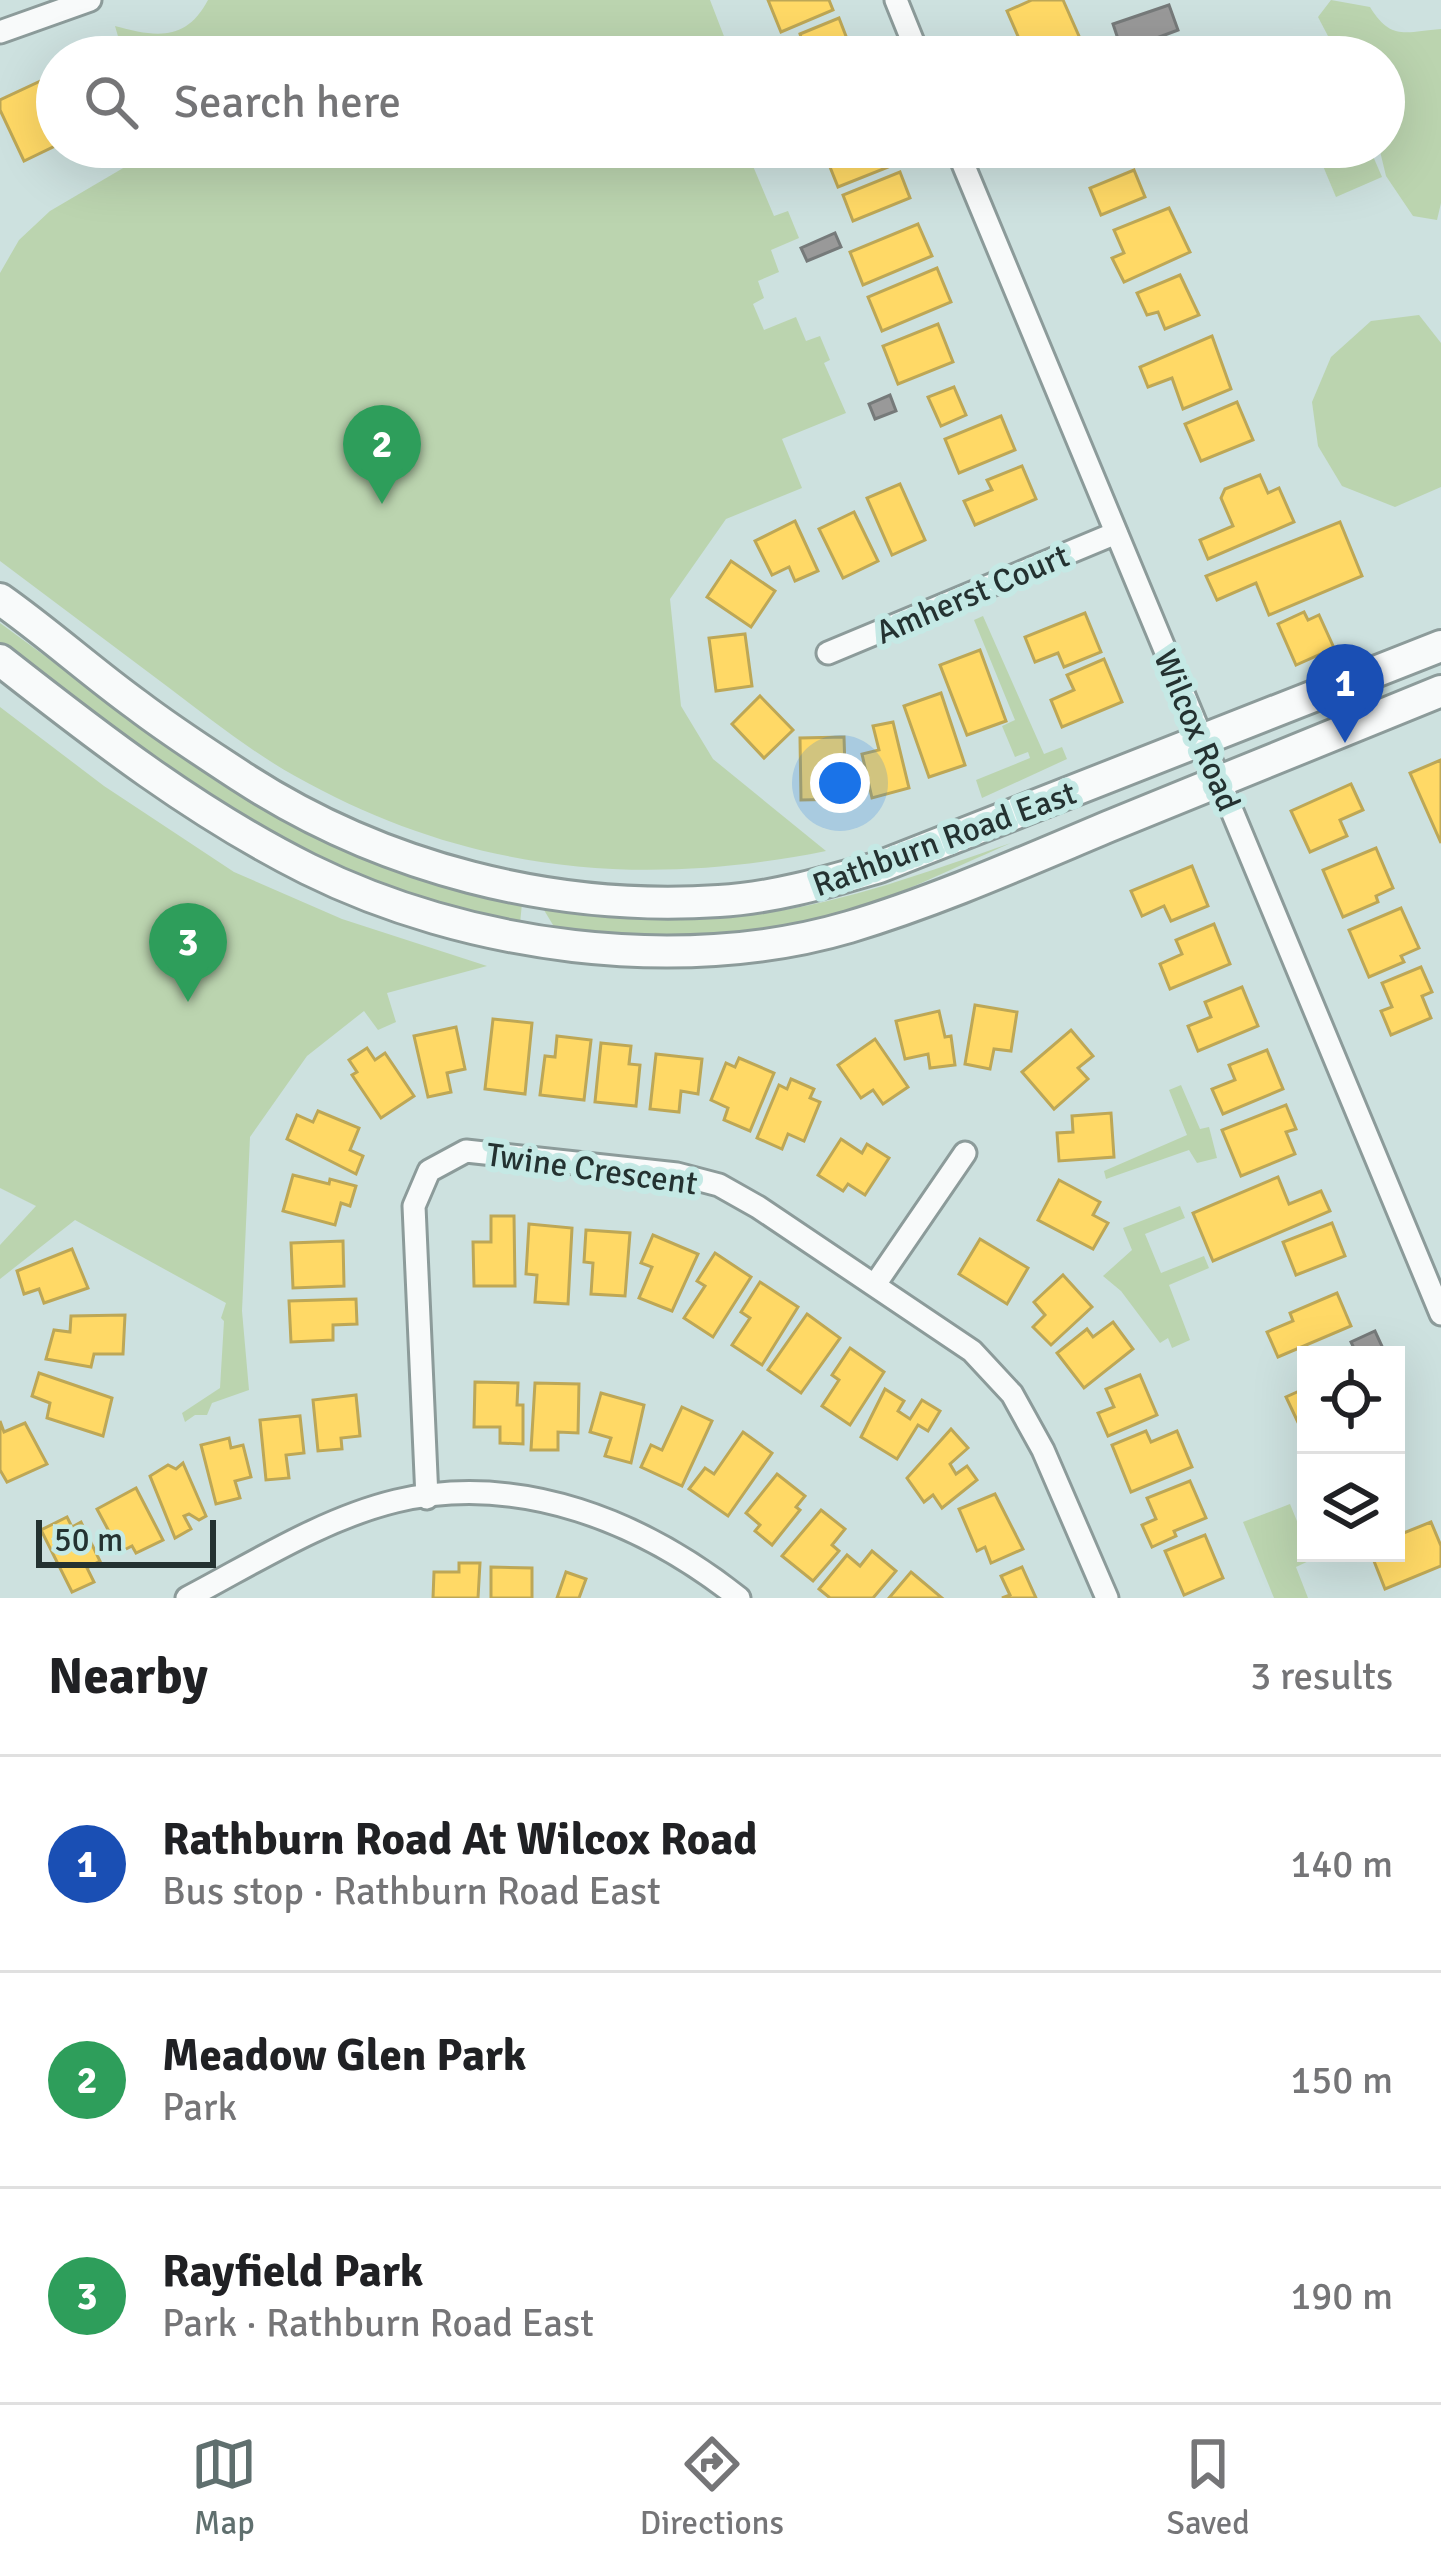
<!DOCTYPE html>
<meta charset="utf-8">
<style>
body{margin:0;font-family:Signika,sans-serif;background:#f2f2f2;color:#202124}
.controls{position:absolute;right:36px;bottom:36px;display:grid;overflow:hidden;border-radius:0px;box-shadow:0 12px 48px #0002}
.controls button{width:108px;height:108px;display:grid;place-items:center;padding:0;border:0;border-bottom:3px solid #e0e0e0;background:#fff;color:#202124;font:60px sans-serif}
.scale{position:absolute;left:36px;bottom:30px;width:180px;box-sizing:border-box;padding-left:12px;border:6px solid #243231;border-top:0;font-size:33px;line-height:42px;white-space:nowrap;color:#243231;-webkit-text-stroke:9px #c5e9e5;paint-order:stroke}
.you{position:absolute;left:840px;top:783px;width:42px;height:42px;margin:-30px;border:9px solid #fff;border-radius:50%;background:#1a73e8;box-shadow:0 0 0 18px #1a73e833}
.badge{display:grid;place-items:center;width:78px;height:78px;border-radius:50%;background:#5f6f6e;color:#fff;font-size:39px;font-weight:700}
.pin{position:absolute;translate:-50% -99px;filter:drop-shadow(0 3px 6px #0008)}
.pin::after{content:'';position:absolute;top:63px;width:42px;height:36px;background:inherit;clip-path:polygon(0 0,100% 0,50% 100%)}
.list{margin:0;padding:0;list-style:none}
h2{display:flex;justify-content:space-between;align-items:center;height:156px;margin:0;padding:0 48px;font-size:51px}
h2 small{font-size:39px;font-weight:400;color:#757577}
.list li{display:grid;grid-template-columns:78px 1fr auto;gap:36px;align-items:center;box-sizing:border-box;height:216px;padding:0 48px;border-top:3px solid #e0e0e0}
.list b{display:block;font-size:45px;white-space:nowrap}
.list p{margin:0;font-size:39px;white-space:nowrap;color:#757577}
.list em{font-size:39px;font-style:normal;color:#757577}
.icon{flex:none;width:66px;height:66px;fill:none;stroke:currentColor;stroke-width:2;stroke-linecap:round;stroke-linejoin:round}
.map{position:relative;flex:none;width:1441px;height:1598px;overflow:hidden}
.search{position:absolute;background:#fff;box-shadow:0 12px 48px #0002;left:36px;right:36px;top:36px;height:132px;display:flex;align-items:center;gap:30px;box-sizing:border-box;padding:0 42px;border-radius:66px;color:#757577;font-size:45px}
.sheet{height:804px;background:#fff}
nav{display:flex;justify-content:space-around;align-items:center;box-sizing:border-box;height:168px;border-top:3px solid #e0e0e0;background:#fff;font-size:33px;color:#757577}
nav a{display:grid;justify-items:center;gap:6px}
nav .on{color:#5f6f6e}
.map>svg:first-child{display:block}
.green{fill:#bbd4af}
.homes{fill:#ffd966;stroke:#bda756;stroke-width:3}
.industry{fill:#999;stroke:#767a7a;stroke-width:3}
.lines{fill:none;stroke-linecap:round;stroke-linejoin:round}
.street-casing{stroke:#8c9b9a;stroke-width:27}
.secondary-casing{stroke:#8c9b9a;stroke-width:36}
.street{stroke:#f8fafa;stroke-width:21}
.secondary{stroke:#f8fafa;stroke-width:30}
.labels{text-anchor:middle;stroke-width:12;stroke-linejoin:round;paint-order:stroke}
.street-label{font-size:33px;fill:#243231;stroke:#c5e9e5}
</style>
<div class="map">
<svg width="1441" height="1598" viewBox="0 0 1441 1598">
<rect width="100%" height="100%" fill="#cde1df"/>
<g class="green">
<path d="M 208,0 L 710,0 L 732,57 L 124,57 L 115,26 C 155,37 186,42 208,0 Z"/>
<path d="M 1331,0 L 1370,7 C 1391,41 1405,32 1441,29 L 1441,203 L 1437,220 L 1413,216 L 1386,176 L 1379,147 L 1384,147 L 1384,57 L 1339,57 L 1318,17 Z"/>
<path d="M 159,147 L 745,147 L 774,216 L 788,211 L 799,238 L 771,250 L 779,272 L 758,281 L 764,298 L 753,304 L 764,330 L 796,317 L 806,341 L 820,336 L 830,360 L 824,363 L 846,413 L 782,439 L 802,488 L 726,519 L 670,599 L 681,706 L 713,759 L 826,851 C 638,889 465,872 295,776 C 250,751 209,718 168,687 C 112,645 56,603 0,561 L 0,273 L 19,240 L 50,211 Z"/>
<path d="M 1315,147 L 1369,147 L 1382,177 L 1336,197 Z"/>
<path d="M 1419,315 L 1441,343 L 1441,487 L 1395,507 L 1342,486 L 1318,446 L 1312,402 L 1331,357 L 1371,321 Z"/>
<path d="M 983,616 L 1044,754 L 1062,747 L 1067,759 L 982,798 L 976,780 L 1030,758 L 1028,752 L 1015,757 L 1002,726 L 1015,720 L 974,620 Z"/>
<path d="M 0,623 L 220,784 L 308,833 L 423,880 L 522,903 L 520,924 C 457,910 394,893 335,867 C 213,813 108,727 0,651 Z"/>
<path d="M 0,707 L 104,786 L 234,872 L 342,919 L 487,966 L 387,993 L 396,1022 L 378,1030 L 364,1011 L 307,1056 L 250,1137 L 242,1311 L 249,1390 L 212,1403 L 207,1415 L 195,1415 L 185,1422 L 182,1413 L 220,1388 L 224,1321 L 221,1318 L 226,1303 L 75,1220 L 0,1279 L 0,1245 L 36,1206 L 0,1188 Z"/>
<path d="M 1011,843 C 944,872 875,908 804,922 C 720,940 640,938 556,930 L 544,910 C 605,915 666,921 727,917 C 826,910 918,875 1011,843 Z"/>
<path d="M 1181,1085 L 1200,1129 L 1209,1127 L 1217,1158 L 1197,1163 L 1189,1150 L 1106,1179 L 1104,1171 L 1187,1135 L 1169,1090 Z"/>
<path d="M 1180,1206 L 1185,1218 L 1145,1234 L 1161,1273 L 1204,1256 L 1209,1268 L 1169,1285 L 1190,1340 L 1172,1348 L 1168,1338 L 1160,1343 L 1121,1291 L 1103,1276 L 1132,1250 L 1123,1228 Z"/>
<path d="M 1290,1504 L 1306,1543 L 1306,1553 L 1313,1559 L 1296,1567 L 1308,1598 L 1274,1598 L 1243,1522 Z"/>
</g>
<g class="homes">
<path d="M 768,0 L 829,0 L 833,10 L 781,32 Z"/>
<path d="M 1032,0 L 1063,0 L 1086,52 L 1073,57 L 1027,57 L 1007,11 Z"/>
<path d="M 839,18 L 854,57 L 781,57 L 804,48 L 800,34 Z"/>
<path d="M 47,78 L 57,100 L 57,145 L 24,161 L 0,110 L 0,100 Z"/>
<path d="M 822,147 L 884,147 L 891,166 L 838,187 Z"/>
<path d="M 1134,170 L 1145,197 L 1101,215 L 1090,188 Z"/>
<path d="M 900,172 L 910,198 L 853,221 L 843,195 Z"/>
<path d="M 1169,208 L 1190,252 L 1124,282 L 1112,258 L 1124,253 L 1114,230 Z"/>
<path d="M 918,224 L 932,256 L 863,285 L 850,252 Z"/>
<path d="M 937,268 L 951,302 L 882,331 L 868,297 Z"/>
<path d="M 1180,275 L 1199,315 L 1165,329 L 1158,312 L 1147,315 L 1137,293 Z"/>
<path d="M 938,324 L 953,362 L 898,384 L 883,346 Z"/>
<path d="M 1212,336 L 1231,389 L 1183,409 L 1172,378 L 1148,387 L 1140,367 Z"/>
<path d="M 954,387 L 966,415 L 941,426 L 928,397 Z"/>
<path d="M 1237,402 L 1253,440 L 1201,461 L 1185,424 Z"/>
<path d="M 1001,416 L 1015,450 L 959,473 L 945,439 Z"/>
<path d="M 1022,466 L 1036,499 L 975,525 L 964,501 L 992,490 L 987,480 Z"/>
<path d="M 1260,475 L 1268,493 L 1279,488 L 1294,522 L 1208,559 L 1200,540 L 1233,526 L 1221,498 L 1225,489 Z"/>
<path d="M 900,484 L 925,540 L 892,555 L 867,498 Z"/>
<path d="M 854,512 L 878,561 L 843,578 L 819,529 Z"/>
<path d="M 795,521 L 818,571 L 795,581 L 789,567 L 772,575 L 755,541 Z"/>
<path d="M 1340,522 L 1362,576 L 1269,615 L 1256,583 L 1217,600 L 1206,576 Z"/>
<path d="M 731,561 L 775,591 L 751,627 L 707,597 Z"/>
<path d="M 1304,612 L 1308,620 L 1319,615 L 1334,648 L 1296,665 L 1278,624 Z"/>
<path d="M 1085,613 L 1101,652 L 1064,667 L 1058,653 L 1035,662 L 1025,637 Z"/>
<path d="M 745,634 L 752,686 L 716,691 L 709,638 Z"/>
<path d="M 980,650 L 1006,721 L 967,735 L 940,665 Z"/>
<path d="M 1104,659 L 1122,702 L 1062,727 L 1051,700 L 1074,690 L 1067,675 Z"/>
<path d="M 941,693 L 965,765 L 929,777 L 904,706 Z"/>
<path d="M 760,696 L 793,730 L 764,758 L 732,724 Z"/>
<path d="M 893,722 L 909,788 L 872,798 L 862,754 L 879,750 L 873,726 Z"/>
<path d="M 844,737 L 846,799 L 801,800 L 800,738 Z"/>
<path d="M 1441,760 L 1441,843 L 1410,773 Z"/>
<path d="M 1351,784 L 1363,810 L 1340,820 L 1347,836 L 1310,852 L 1291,811 Z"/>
<path d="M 1376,848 L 1393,888 L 1376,896 L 1378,902 L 1343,917 L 1323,870 Z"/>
<path d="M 1192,866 L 1208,906 L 1171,921 L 1164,906 L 1142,916 L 1131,891 Z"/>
<path d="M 1401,908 L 1419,948 L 1401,956 L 1404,962 L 1369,977 L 1349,930 Z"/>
<path d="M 1214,924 L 1230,964 L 1170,989 L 1160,964 L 1182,954 L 1176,940 Z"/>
<path d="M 1421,967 L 1432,992 L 1422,996 L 1431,1018 L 1391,1035 L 1381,1011 L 1392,1007 L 1382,983 Z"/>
<path d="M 1242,987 L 1258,1026 L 1198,1051 L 1188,1026 L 1211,1017 L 1205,1002 Z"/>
<path d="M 975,1005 L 1017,1012 L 1011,1051 L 994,1049 L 990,1069 L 965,1064 Z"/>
<path d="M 939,1011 L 945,1037 L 951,1036 L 955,1065 L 930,1068 L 928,1054 L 905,1059 L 896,1021 Z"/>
<path d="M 493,1019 L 532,1023 L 525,1094 L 485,1089 Z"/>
<path d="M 456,1027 L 465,1069 L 447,1073 L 451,1092 L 428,1097 L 414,1036 Z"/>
<path d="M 1071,1030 L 1093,1056 L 1078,1068 L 1088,1079 L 1054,1109 L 1022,1072 Z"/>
<path d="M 557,1036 L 591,1040 L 584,1100 L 540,1095 L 545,1056 L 555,1057 Z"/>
<path d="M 875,1039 L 908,1087 L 883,1104 L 873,1090 L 861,1098 L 838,1065 Z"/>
<path d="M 601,1043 L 631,1046 L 629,1064 L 640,1065 L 636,1106 L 595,1102 Z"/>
<path d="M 367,1048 L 375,1060 L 385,1053 L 414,1096 L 381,1118 L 352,1075 L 357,1072 L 349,1060 Z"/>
<path d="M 1267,1050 L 1283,1089 L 1223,1114 L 1212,1089 L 1235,1080 L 1229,1065 Z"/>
<path d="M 656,1054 L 702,1059 L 698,1094 L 681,1091 L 679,1112 L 650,1109 Z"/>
<path d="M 739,1058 L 774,1073 L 750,1131 L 724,1120 L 728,1108 L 711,1100 L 726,1063 L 735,1067 Z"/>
<path d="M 791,1079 L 814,1089 L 810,1098 L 820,1102 L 804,1141 L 788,1134 L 782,1149 L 757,1138 L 779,1085 L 787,1089 Z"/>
<path d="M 1286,1105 L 1296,1129 L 1286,1132 L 1295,1154 L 1241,1176 L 1222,1130 Z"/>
<path d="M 318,1111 L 359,1128 L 350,1150 L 363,1156 L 356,1174 L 287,1139 L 297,1115 L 313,1122 Z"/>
<path d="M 1111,1113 L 1114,1157 L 1059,1161 L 1057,1133 L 1073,1132 L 1072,1116 Z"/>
<path d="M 841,1139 L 862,1153 L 867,1144 L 889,1158 L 865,1195 L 848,1184 L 843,1191 L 818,1175 Z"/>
<path d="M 293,1175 L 329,1184 L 330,1179 L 356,1186 L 350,1206 L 341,1203 L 335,1225 L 283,1211 Z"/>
<path d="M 1278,1177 L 1289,1204 L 1321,1191 L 1330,1211 L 1213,1261 L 1193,1213 Z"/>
<path d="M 1059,1180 L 1100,1202 L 1093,1215 L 1108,1223 L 1093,1249 L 1038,1220 Z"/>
<path d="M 491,1216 L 514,1216 L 515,1286 L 474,1286 L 473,1242 L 491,1242 Z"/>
<path d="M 1332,1223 L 1345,1256 L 1296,1275 L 1283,1242 Z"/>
<path d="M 529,1224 L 572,1228 L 568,1304 L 535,1302 L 537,1275 L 526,1274 Z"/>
<path d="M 586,1230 L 630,1233 L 625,1296 L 591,1294 L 593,1263 L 584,1262 Z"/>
<path d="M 653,1235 L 698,1254 L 672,1311 L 639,1298 L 652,1267 L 641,1263 Z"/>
<path d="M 980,1239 L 1028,1268 L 1007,1304 L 959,1274 Z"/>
<path d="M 343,1241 L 344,1286 L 293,1288 L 291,1243 Z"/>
<path d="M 72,1249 L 88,1288 L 44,1303 L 39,1289 L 24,1294 L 17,1271 Z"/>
<path d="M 715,1253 L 751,1277 L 713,1337 L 684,1318 L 705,1286 L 697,1281 Z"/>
<path d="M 1063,1275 L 1092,1307 L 1051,1345 L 1033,1327 L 1045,1315 L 1034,1302 Z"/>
<path d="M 760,1282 L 798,1307 L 762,1365 L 732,1345 L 750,1318 L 741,1312 Z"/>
<path d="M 1337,1293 L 1351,1326 L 1278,1357 L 1267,1332 L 1293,1321 L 1290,1313 Z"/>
<path d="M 356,1299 L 357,1324 L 333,1325 L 333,1340 L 291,1342 L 289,1301 Z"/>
<path d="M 807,1314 L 840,1338 L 801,1393 L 768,1370 Z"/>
<path d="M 125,1315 L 123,1354 L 94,1354 L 91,1367 L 46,1359 L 54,1330 L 70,1332 L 71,1316 Z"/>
<path d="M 1113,1322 L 1133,1349 L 1084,1388 L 1057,1353 L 1087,1329 L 1093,1337 Z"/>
<path d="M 850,1348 L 884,1372 L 850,1425 L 822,1406 L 839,1380 L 832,1375 Z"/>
<path d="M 39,1373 L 112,1398 L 103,1436 L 47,1418 L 50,1403 L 32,1396 Z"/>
<path d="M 1140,1375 L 1157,1415 L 1108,1436 L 1098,1413 L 1114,1407 L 1106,1389 Z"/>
<path d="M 475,1382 L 518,1383 L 517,1405 L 523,1405 L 523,1444 L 500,1443 L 500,1427 L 474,1427 Z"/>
<path d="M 535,1383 L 579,1384 L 578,1433 L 558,1432 L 558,1450 L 531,1450 Z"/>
<path d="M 1306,1388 L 1306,1431 L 1303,1433 L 1286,1397 Z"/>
<path d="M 885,1389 L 904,1401 L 898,1411 L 910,1419 L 922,1400 L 940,1411 L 928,1431 L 918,1425 L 897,1459 L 861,1437 Z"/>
<path d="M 601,1393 L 644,1405 L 631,1463 L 605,1456 L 611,1438 L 590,1432 Z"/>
<path d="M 356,1395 L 360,1436 L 341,1438 L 342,1449 L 318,1451 L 313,1400 Z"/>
<path d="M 682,1407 L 712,1421 L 682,1486 L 641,1467 L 651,1445 L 662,1450 Z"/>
<path d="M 300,1416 L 304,1453 L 286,1455 L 289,1478 L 266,1480 L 260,1420 Z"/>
<path d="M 0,1421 L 4,1432 L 25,1423 L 47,1464 L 7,1482 L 0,1470 Z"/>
<path d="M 951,1429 L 968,1448 L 950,1464 L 956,1474 L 967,1466 L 977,1480 L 942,1508 L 933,1495 L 924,1502 L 907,1478 Z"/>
<path d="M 1146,1431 L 1151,1442 L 1177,1431 L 1192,1467 L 1131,1492 L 1112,1445 Z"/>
<path d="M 743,1432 L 772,1453 L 728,1516 L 689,1489 L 705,1468 L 714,1474 Z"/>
<path d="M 229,1438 L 231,1448 L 243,1445 L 251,1477 L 235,1481 L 240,1498 L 216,1504 L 201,1445 Z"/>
<path d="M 183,1463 L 206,1516 L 199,1520 L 189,1514 L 184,1516 L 191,1529 L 175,1538 L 150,1476 L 168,1465 L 176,1469 Z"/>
<path d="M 777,1474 L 805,1496 L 796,1507 L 800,1510 L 772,1545 L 755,1531 L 760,1525 L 746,1513 Z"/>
<path d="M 1190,1481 L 1206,1518 L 1174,1531 L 1176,1536 L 1152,1547 L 1142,1525 L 1156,1519 L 1147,1498 Z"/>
<path d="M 136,1488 L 163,1540 L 136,1553 L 132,1546 L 120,1552 L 97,1509 Z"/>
<path d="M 995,1494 L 1023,1549 L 991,1563 L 985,1547 L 977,1551 L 959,1509 Z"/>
<path d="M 821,1510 L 845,1529 L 832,1545 L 839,1551 L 813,1581 L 782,1556 Z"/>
<path d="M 67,1517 L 72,1527 L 81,1522 L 100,1561 L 87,1568 L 94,1582 L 72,1592 L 41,1530 Z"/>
<path d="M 1431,1522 L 1441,1546 L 1441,1566 L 1385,1589 L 1372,1556 L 1396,1553 L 1396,1536 Z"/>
<path d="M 1205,1535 L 1223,1578 L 1184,1595 L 1165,1551 Z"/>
<path d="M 872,1551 L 896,1571 L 873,1598 L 830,1598 L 819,1589 L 847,1555 L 860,1566 Z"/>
<path d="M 459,1563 L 480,1563 L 478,1598 L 433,1598 L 434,1572 L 459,1572 Z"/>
<path d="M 491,1567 L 532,1568 L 532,1598 L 491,1598 Z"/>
<path d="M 1022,1567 L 1036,1598 L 1002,1598 L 1010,1595 L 1001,1576 Z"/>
<path d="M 566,1572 L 586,1579 L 579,1598 L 557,1598 Z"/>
<path d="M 911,1572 L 942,1598 L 889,1598 Z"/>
</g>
<g class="industry">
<path d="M 1169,5 L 1178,30 L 1122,51 L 1113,24 Z"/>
<path d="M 835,233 L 841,247 L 807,261 L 801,248 Z"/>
<path d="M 890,395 L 896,411 L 875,419 L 869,404 Z"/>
<path d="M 1375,1331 L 1386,1355 L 1357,1355 L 1351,1342 Z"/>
</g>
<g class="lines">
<defs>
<g id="street">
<path d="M 896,0 L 919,57"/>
<path d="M 0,32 L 90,0"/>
<path d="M 956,147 L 1441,1314"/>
<path d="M 828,653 L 1116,533"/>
<path d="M 876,1283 L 965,1153"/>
<path d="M 427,1498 L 414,1206 L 429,1171 L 466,1151 L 677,1174 L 719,1185 L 758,1207 L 972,1351 L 1012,1394 L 1043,1450 L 1107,1598"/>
<path d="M 187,1598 C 254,1563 322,1519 396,1501 C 521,1472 643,1522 739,1598"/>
</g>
<g id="secondary">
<path d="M 0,599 C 47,632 90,671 137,705 C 171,731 207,754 242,777 C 382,868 553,912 719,901 C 774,898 827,882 879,867 L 1441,646"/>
<path d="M 0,660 C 98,737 196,813 308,869 C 465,947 679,977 849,927 C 939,900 1026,861 1112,825 C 1222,780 1332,736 1441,691"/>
</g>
</defs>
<use href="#street" class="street-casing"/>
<use href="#secondary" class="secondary-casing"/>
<use href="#street" class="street"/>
<use href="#secondary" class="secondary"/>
</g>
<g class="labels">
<g class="street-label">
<text transform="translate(972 593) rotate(-23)" y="12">Amherst Court</text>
<text transform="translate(1198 730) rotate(67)" y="12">Wilcox Road</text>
<text transform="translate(944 838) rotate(-20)" y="12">Rathburn Road East</text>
<text transform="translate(592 1168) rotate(8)" y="12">Twine Crescent</text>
</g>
</g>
</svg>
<div class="controls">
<button><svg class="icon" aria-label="locate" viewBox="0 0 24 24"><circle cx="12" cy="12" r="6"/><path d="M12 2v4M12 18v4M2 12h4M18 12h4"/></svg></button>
<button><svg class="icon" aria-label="layers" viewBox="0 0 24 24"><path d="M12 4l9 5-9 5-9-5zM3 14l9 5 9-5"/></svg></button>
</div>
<div class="scale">50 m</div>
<div class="you"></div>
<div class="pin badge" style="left:1345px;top:743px;background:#1a4fb4">1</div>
<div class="pin badge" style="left:382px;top:504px;background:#2e9e5b">2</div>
<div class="pin badge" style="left:188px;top:1002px;background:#2e9e5b">3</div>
<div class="search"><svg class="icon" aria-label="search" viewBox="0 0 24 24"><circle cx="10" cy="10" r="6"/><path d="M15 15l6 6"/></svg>Search here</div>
</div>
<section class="sheet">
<h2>Nearby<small>3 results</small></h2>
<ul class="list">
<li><span class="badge" style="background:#1a4fb4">1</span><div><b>Rathburn Road At Wilcox Road</b><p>Bus stop · Rathburn Road East</p></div><em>140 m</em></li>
<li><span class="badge" style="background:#2e9e5b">2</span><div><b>Meadow Glen Park</b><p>Park</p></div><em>150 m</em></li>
<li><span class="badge" style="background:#2e9e5b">3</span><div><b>Rayfield Park</b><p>Park · Rathburn Road East</p></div><em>190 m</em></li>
</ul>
</section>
<nav>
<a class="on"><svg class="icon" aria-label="map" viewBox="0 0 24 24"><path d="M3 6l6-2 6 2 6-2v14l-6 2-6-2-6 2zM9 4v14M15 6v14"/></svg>Map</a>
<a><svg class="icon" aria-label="directions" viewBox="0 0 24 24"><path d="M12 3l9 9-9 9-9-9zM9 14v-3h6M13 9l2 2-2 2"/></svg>Directions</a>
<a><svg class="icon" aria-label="saved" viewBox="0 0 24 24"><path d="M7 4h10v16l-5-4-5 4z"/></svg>Saved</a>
</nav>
